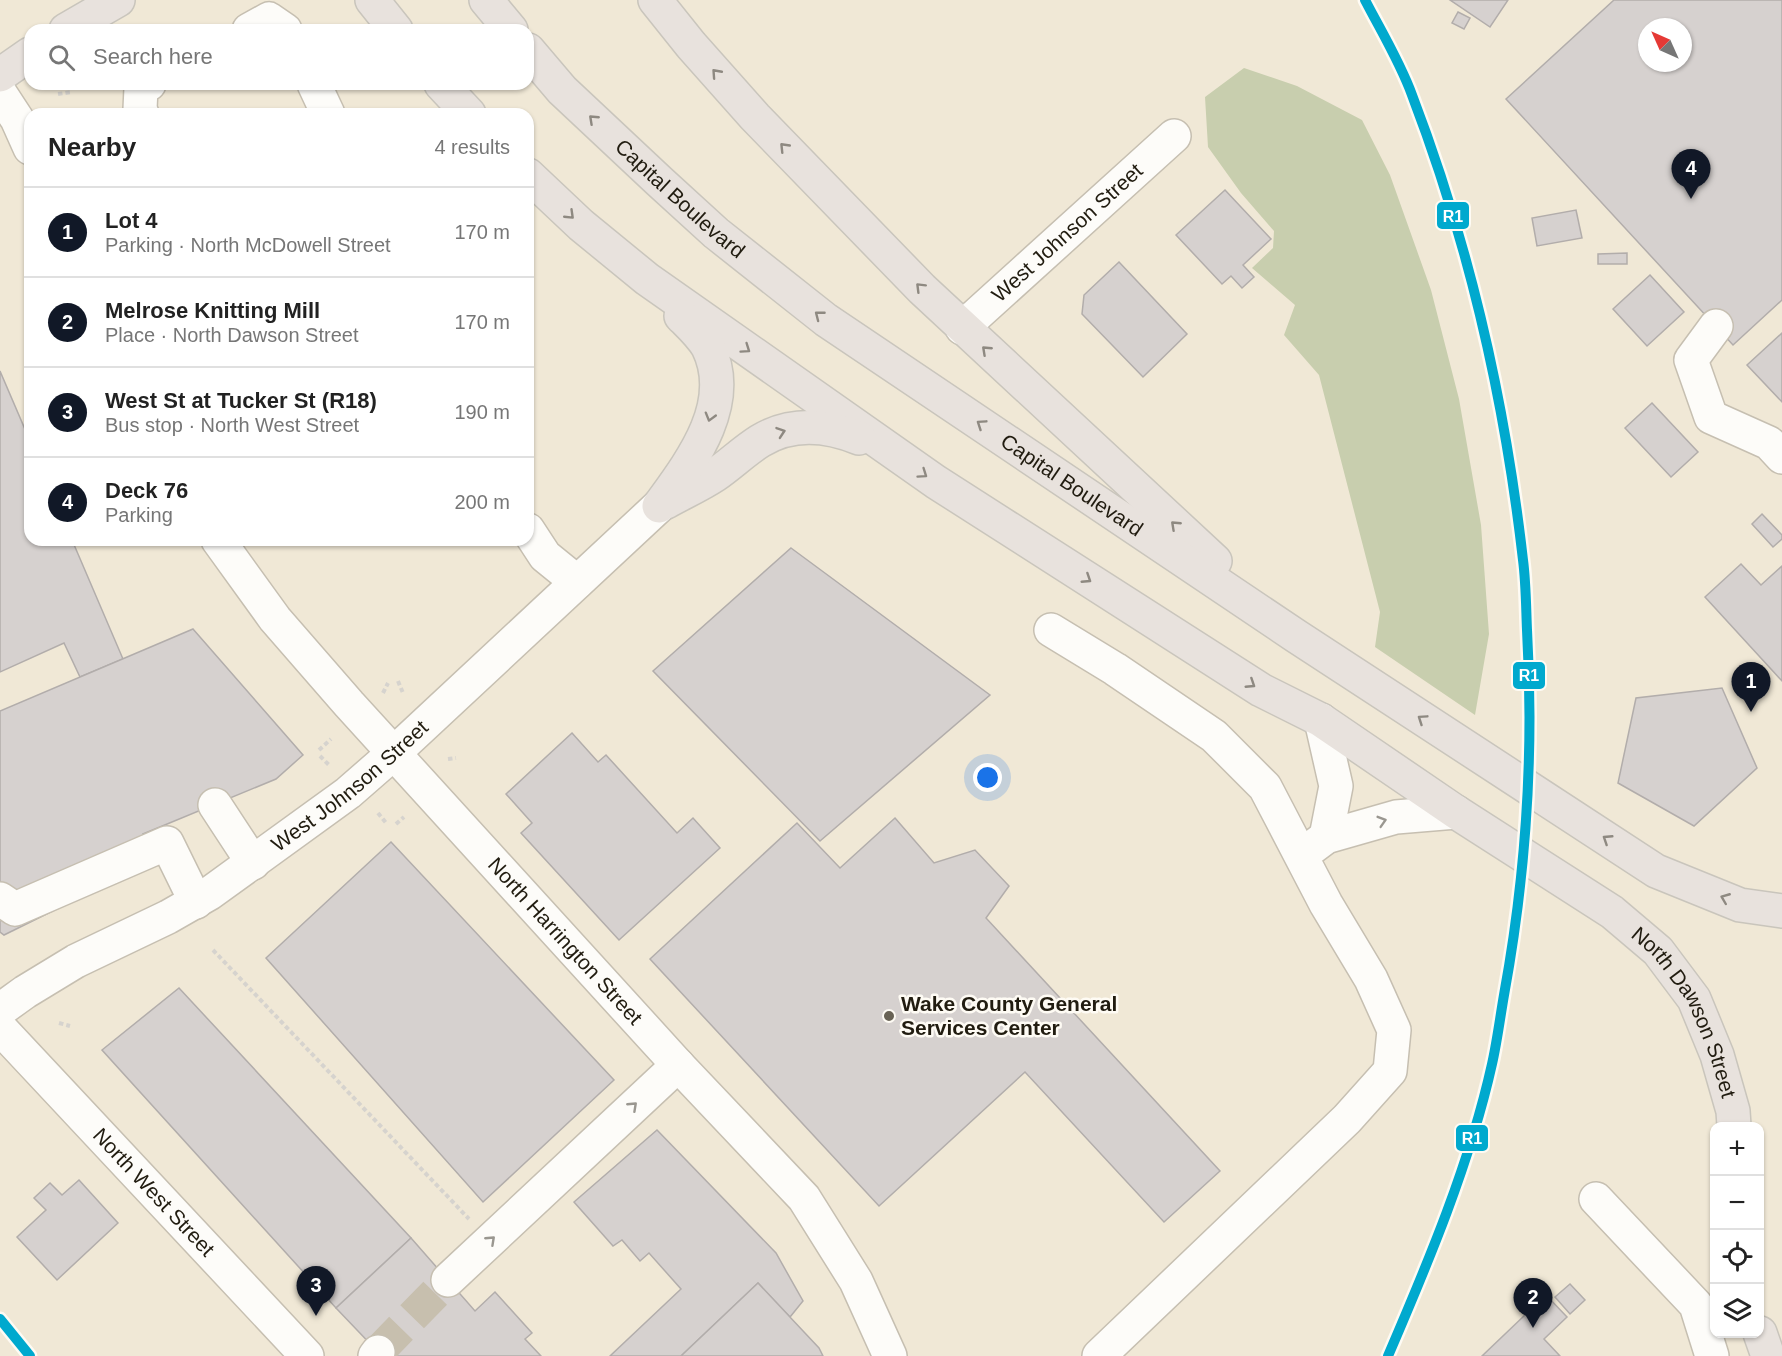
<!DOCTYPE html>
<meta charset="utf-8">
<style>
body{margin:0;font-family:Arial,sans-serif;background:#f2f2f2;color:#222}
.controls{position:absolute;right:18px;bottom:18px;display:grid;overflow:hidden;border-radius:12px;box-shadow:0 2px 4px #0004}
.controls button{width:54px;height:54px;display:grid;place-items:center;padding:0;border:0;border-bottom:2px solid #e0e0e0;background:#fff;color:#222;font:30px sans-serif}
.compass{position:absolute;left:1638px;top:18px;width:54px;height:54px;border-radius:50%;background:#fff;box-shadow:0 2px 4px #0004;rotate:315deg}
.you{position:absolute;left:988px;top:778px;width:21px;height:21px;margin:-15px;border:4px solid #fff;border-radius:50%;background:#1a73e8;box-shadow:0 0 0 9px #1a73e833}
.badge{display:grid;place-items:center;width:39px;height:39px;border-radius:50%;background:#111827;color:#fff;font-size:20px;font-weight:700}
.pin{position:absolute;translate:-50% -50px;filter:drop-shadow(0 2px 3px #0008)}
.pin::after{content:'';position:absolute;top:32px;width:21px;height:18px;background:inherit;clip-path:polygon(0 0,100% 0,50% 100%)}
.list{margin:0;padding:0;list-style:none}
h2{display:flex;justify-content:space-between;align-items:center;height:78px;margin:0;padding:0 24px;font-size:26px}
h2 small{font-size:20px;font-weight:400;color:#767676}
.list li{display:grid;grid-template-columns:39px 1fr auto;gap:18px;align-items:center;box-sizing:border-box;height:90px;padding:0 24px;border-top:2px solid #e0e0e0}
.list b{display:block;font-size:22px;white-space:nowrap}
.list p{margin:0;font-size:20px;white-space:nowrap;color:#767676}
.list em{font-size:20px;font-style:normal;color:#767676}
.icon{flex:none;width:33px;height:33px;fill:none;stroke:currentColor;stroke-width:2;stroke-linecap:round;stroke-linejoin:round}
.map{position:relative;flex:none;width:1782px;height:1356px;overflow:hidden}
.search{position:absolute;background:#fff;box-shadow:0 2px 4px #0004;left:24px;top:24px;width:510px;height:66px;display:flex;align-items:center;gap:15px;box-sizing:border-box;padding:0 21px;border-radius:18px;color:#767676;font-size:22px}
.panel{position:absolute;background:#fff;box-shadow:0 2px 4px #0004;left:24px;top:108px;width:510px;height:438px;border-radius:18px}
.map>svg:first-child{display:block}
.forest{fill:#c8ceae}
.building{fill:#d6d1cf;stroke:#b2adab;stroke-width:1.5;fill-rule:evenodd}
.lines{fill:none;stroke-linecap:round;stroke-linejoin:round}
.minor-tunnel{stroke:#c7bfae;stroke-width:33;stroke-dasharray:33 16;stroke-linecap:butt}
.minor-casing{stroke:#c6bfb1;stroke-width:36}
.major-casing{stroke:#c9c5bc;stroke-width:36}
.path{stroke:#d6d3ce;stroke-width:4;stroke-dasharray:4.5 3;stroke-linecap:butt}
.minor{stroke:#fdfcf9;stroke-width:33}
.major{stroke:#e8e2dd;stroke-width:33}
.rail-1-casing{stroke:#fefbf4;stroke-width:15}
.rail-1{stroke:#00a9ce;stroke-width:10}
.oneway{stroke:#8e8981}
.oneway2{stroke:#9a9790}
.poi-dot{fill:#696355;stroke:#fefbf4;stroke-width:2}
.labels{text-anchor:middle;stroke-width:5;stroke-linejoin:round;paint-order:stroke}
.street-label{font-size:21px;fill:#211c10;stroke:#fefbf4}
.poi-label{font-size:21px;font-weight:bold;fill:#211c10;stroke:#fefbf4;text-anchor:start}
.line-badge{stroke:#fefbf4;stroke-width:2}
.badge-label{font-size:16px;text-anchor:middle;font-weight:bold;fill:#fff}
</style>
<div class="map">
<svg width="1782" height="1356" viewBox="0 0 1782 1356">
<rect width="100%" height="100%" fill="#f0e8d6"/>
<path class="forest" d="M 1244,68 L 1297,86 L 1362,120 L 1390,175 L 1431,290 L 1459,399 L 1481,525 L 1489,634 L 1475,715 L 1375,647 L 1380,612 L 1319,375 L 1284,335 L 1295,305 L 1252,268 L 1273,248 L 1274,231 L 1241,193 L 1208,147 L 1205,97 Z"/>
<g class="building">
<path d="M 1450,0 L 1508,0 L 1490,27 Z"/>
<path d="M 1614,0 L 1782,0 L 1782,300 L 1733,345 L 1506,99 ZM 1647,27 L 1683,27 L 1683,63 L 1647,63 Z"/>
<path d="M 1458,12 L 1470,18 L 1464,29 L 1452,23 Z"/>
<path d="M 1225,190 L 1271,239 L 1243,265 L 1254,277 L 1242,288 L 1231,276 L 1222,284 L 1176,235 Z"/>
<path d="M 1576,210 L 1582,238 L 1537,246 L 1532,218 Z"/>
<path d="M 1627,253 L 1627,264 L 1598,264 L 1598,254 Z"/>
<path d="M 1119,262 L 1187,334 L 1143,377 L 1082,314 L 1084,295 Z"/>
<path d="M 1650,275 L 1684,312 L 1647,346 L 1613,309 Z"/>
<path d="M 1782,333 L 1782,402 L 1747,365 Z"/>
<path d="M 0,371 L 30,441 L 30,540 L 72,540 L 123,659 L 80,677 L 64,643 L 0,672 Z"/>
<path d="M 1652,403 L 1698,452 L 1671,477 L 1625,428 Z"/>
<path d="M 1762,514 L 1782,535 L 1782,539 L 1773,547 L 1752,524 Z"/>
<path d="M 791,548 L 990,695 L 820,841 L 653,671 Z"/>
<path d="M 1741,564 L 1761,585 L 1782,566 L 1782,681 L 1705,597 Z"/>
<path d="M 193,629 L 303,755 L 276,779 L 143,834 L 156,860 L 4,935 L 0,932 L 0,711 Z"/>
<path d="M 1722,688 L 1757,768 L 1694,826 L 1618,783 L 1636,698 Z"/>
<path d="M 572,733 L 598,762 L 606,755 L 677,833 L 693,818 L 720,848 L 619,940 L 521,833 L 532,823 L 506,794 Z"/>
<path d="M 895,818 L 934,863 L 975,850 L 1009,886 L 986,918 L 1220,1171 L 1164,1222 L 1025,1072 L 879,1206 L 650,959 L 797,823 L 840,868 Z"/>
<path d="M 391,842 L 614,1080 L 483,1202 L 266,958 Z"/>
<path d="M 179,988 L 411,1238 L 336,1308 L 102,1050 Z"/>
<path d="M 657,1130 L 776,1253 L 803,1301 L 790,1317 L 758,1283 L 681,1356 L 610,1356 L 681,1289 L 649,1253 L 640,1261 L 622,1240 L 613,1246 L 574,1202 Z"/>
<path d="M 79,1180 L 118,1223 L 57,1280 L 17,1237 L 46,1210 L 34,1198 L 50,1183 L 62,1195 Z"/>
<path d="M 411,1238 L 475,1311 L 495,1292 L 532,1333 L 525,1339 L 541,1356 L 383,1356 L 378,1352 L 336,1308 Z"/>
<path d="M 758,1283 L 819,1348 L 823,1356 L 681,1356 Z"/>
<path d="M 1570,1284 L 1585,1300 L 1570,1314 L 1555,1297 Z"/>
<path d="M 1546,1295 L 1567,1317 L 1544,1339 L 1560,1356 L 1482,1356 Z"/>
</g>
<g class="lines">
<path class="minor-tunnel" d="M 378,1352 L 448,1280"/>
<defs>
<g id="minor">
<path d="M 249,30 L 269,19 L 285,30"/>
<path d="M 314,84 L 328,114"/>
<path d="M 0,93 L 17,119 L 30,148"/>
<path d="M 142,114 L 140,109 L 141,88 L 149,84"/>
<path d="M 1716,326 L 1691,360 L 1711,417 L 1769,443 L 1782,457"/>
<path id="s1" d="M 962,328 L 1174,136"/>
<path d="M 528,530 L 545,556 L 577,582"/>
<path id="s2" d="M 218,540 L 275,619 L 349,704 L 678,1065 L 804,1198 L 856,1281 L 890,1356"/>
<path d="M 1051,630 L 1115,669 L 1214,736 L 1265,787 L 1326,904 L 1371,979 L 1394,1030 L 1390,1071 L 1347,1119 L 1099,1356"/>
<path d="M 1321,720 L 1336,786 L 1326,837"/>
<path d="M 215,805 L 253,863"/>
<path d="M 1302,855 L 1326,837 L 1396,817 L 1456,812"/>
<path d="M 0,899 L 15,909 L 167,843 L 196,902"/>
<path id="s3" d="M 0,1010 L 25,992 L 76,961 L 168,917 L 210,893 L 348,793 L 395,752 L 659,506"/>
<path id="s4" d="M 0,1028 L 307,1356"/>
<path d="M 1596,1199 L 1696,1305 L 1712,1356"/>
<path d="M 448,1280 L 678,1065"/>
<path d="M 375,1356 L 378,1352"/>
</g>
<g id="major">
<path d="M 372,0 L 396,30"/>
<path d="M 486,0 L 511,30"/>
<path d="M 655,0 L 691,45 L 755,117 L 922,289 L 1215,561"/>
<path d="M 66,30 L 118,0"/>
<path id="s5" d="M 528,50 L 562,90 L 659,181 L 716,233 L 826,320 L 1296,636 L 1656,871 L 1740,905 L 1782,911"/>
<path d="M 0,75 L 30,54"/>
<path d="M 441,84 L 469,114"/>
<path id="s6" d="M 528,175 L 581,225 L 647,279 L 936,482 L 1261,690 L 1321,720 L 1456,812 L 1612,912 L 1658,951 L 1694,999 L 1717,1055 L 1733,1111 L 1734,1126"/>
<path d="M 666,502 C 682,493 700,485 715,475 C 731,464 744,451 760,441 C 791,422 827,425 859,438"/>
<path d="M 659,506 C 691,462 736,404 708,347 C 701,335 690,325 681,316"/>
<path d="M 1760,1333 L 1768,1356"/>
</g>
</defs>
<use href="#minor" class="minor-casing"/>
<use href="#major" class="major-casing"/>
<g class="path">
<path d="M 58,94 L 72,92"/>
<path d="M 398,681 L 403,693"/>
<path d="M 383,693 L 388,683"/>
<path d="M 319,750 L 331,739"/>
<path d="M 320,756 L 330,766"/>
<path d="M 448,759 L 456,758"/>
<path d="M 378,813 L 386,823"/>
<path d="M 396,824 L 404,817"/>
<path d="M 213,950 L 469,1219"/>
<path d="M 59,1023 L 70,1026"/>
</g>
<use href="#minor" class="minor"/>
<use href="#major" class="major"/>
<defs>
<g id="rail-1">
<path d="M 1365,0 C 1381,31 1400,62 1412,95 C 1469,244 1505,402 1523,560 C 1526,583 1526,607 1527,630 C 1534,752 1526,875 1504,995 C 1500,1018 1497,1042 1492,1064 C 1470,1163 1428,1263 1388,1356"/>
<path d="M 0,1319 L 30,1356"/>
</g>
</defs>
<use href="#rail-1" class="rail-1-casing"/>
<use href="#rail-1" class="rail-1"/>
</g>
<defs><path id="oneway-chevron" d="M-2-3.5L2.5 0L-2 3.5" fill="none" stroke-width="1.6" stroke-linecap="round" stroke-linejoin="round" transform="scale(1.5)"/></defs>
<g class="oneway">
<use href="#oneway-chevron" transform="translate(716 73) rotate(-132)"/>
<use href="#oneway-chevron" transform="translate(593 119) rotate(-137)"/>
<use href="#oneway-chevron" transform="translate(784 147) rotate(-134)"/>
<use href="#oneway-chevron" transform="translate(570 215) rotate(44)"/>
<use href="#oneway-chevron" transform="translate(920 287) rotate(-135)"/>
<use href="#oneway-chevron" transform="translate(819 315) rotate(-142)"/>
<use href="#oneway-chevron" transform="translate(746 349) rotate(35)"/>
<use href="#oneway-chevron" transform="translate(986 350) rotate(-137)"/>
<use href="#oneway-chevron" transform="translate(710 417) rotate(106)"/>
<use href="#oneway-chevron" transform="translate(981 424) rotate(-146)"/>
<use href="#oneway-chevron" transform="translate(781 432) rotate(-19)"/>
<use href="#oneway-chevron" transform="translate(923 474) rotate(35)"/>
<use href="#oneway-chevron" transform="translate(1175 525) rotate(-137)"/>
<use href="#oneway-chevron" transform="translate(1087 579) rotate(33)"/>
<use href="#oneway-chevron" transform="translate(1251 684) rotate(33)"/>
<use href="#oneway-chevron" transform="translate(1422 719) rotate(-146)"/>
<use href="#oneway-chevron" transform="translate(1607 839) rotate(-147)"/>
<use href="#oneway-chevron" transform="translate(1725 898) rotate(-158)"/>
</g>
<g class="oneway2">
<use href="#oneway-chevron" transform="translate(1382 821) rotate(-17)"/>
<use href="#oneway-chevron" transform="translate(633 1106) rotate(-43)"/>
<use href="#oneway-chevron" transform="translate(491 1240) rotate(-43)"/>
</g>
<circle class="poi-dot" cx="889" cy="1016" r="6"/>
<g class="labels">
<g class="street-label">
<text dy="7" stroke="none"><textPath href="#s5" startOffset="213">Capital Boulevard</textPath></text>
<text dy="7" stroke="none"><textPath href="#s1" startOffset="142">West Johnson Street</textPath></text>
<text dy="7" stroke="none"><textPath href="#s5" startOffset="699">Capital Boulevard</textPath></text>
<text dy="7" stroke="none"><textPath href="#s3" startOffset="417">West Johnson Street</textPath></text>
<text dy="7" stroke="none"><textPath href="#s2" startOffset="531">North Harrington Street</textPath></text>
<text dy="7" stroke="none"><textPath href="#s6" startOffset="1440">North Dawson Street</textPath></text>
<text dy="7" stroke="none"><textPath href="#s4" startOffset="225">North West Street</textPath></text>
</g>
<g class="poi-label">
<text x="901" y="1011">Wake County General<tspan x="901" dy="24">Services Center</tspan></text>
</g>
</g>
<g class="line-badge">
<rect x="1436" y="201" width="34" height="29" rx="6" fill="#00a9ce"/>
<rect x="1512" y="661" width="34" height="29" rx="6" fill="#00a9ce"/>
<rect x="1455" y="1124" width="34" height="28" rx="6" fill="#00a9ce"/>
</g>
<g class="badge-label">
<text x="1453" y="222">R1</text>
<text x="1529" y="681">R1</text>
<text x="1472" y="1144">R1</text>
</g>
</svg>
<div class="controls">
<button>+</button>
<button>−</button>
<button><svg class="icon" aria-label="locate" viewBox="0 0 24 24"><circle cx="12" cy="12" r="6"/><path d="M12 2v4M12 18v4M2 12h4M18 12h4"/></svg></button>
<button><svg class="icon" aria-label="layers" viewBox="0 0 24 24"><path d="M12 4l9 5-9 5-9-5zM3 14l9 5 9-5"/></svg></button>
</div>
<svg class="compass" viewBox="-18 -18 36 36"><path d="M0-13l5 13h-10z" fill="#e53935"/><path d="M0 13l5-13h-10z" fill="#767676"/></svg>
<div class="you"></div>
<div class="pin badge" style="left:1751px;top:712px">1</div>
<div class="pin badge" style="left:1533px;top:1328px">2</div>
<div class="pin badge" style="left:316px;top:1316px">3</div>
<div class="pin badge" style="left:1691px;top:199px">4</div>
<div class="search"><svg class="icon" aria-label="search" viewBox="0 0 24 24"><circle cx="10" cy="10" r="6"/><path d="M15 15l6 6"/></svg>Search here</div>
<section class="panel">
<h2>Nearby<small>4 results</small></h2>
<ul class="list">
<li><span class="badge">1</span><div><b>Lot 4</b><p>Parking · North McDowell Street</p></div><em>170 m</em></li>
<li><span class="badge">2</span><div><b>Melrose Knitting Mill</b><p>Place · North Dawson Street</p></div><em>170 m</em></li>
<li><span class="badge">3</span><div><b>West St at Tucker St (R18)</b><p>Bus stop · North West Street</p></div><em>190 m</em></li>
<li><span class="badge">4</span><div><b>Deck 76</b><p>Parking</p></div><em>200 m</em></li>
</ul>
</section>
</div>
